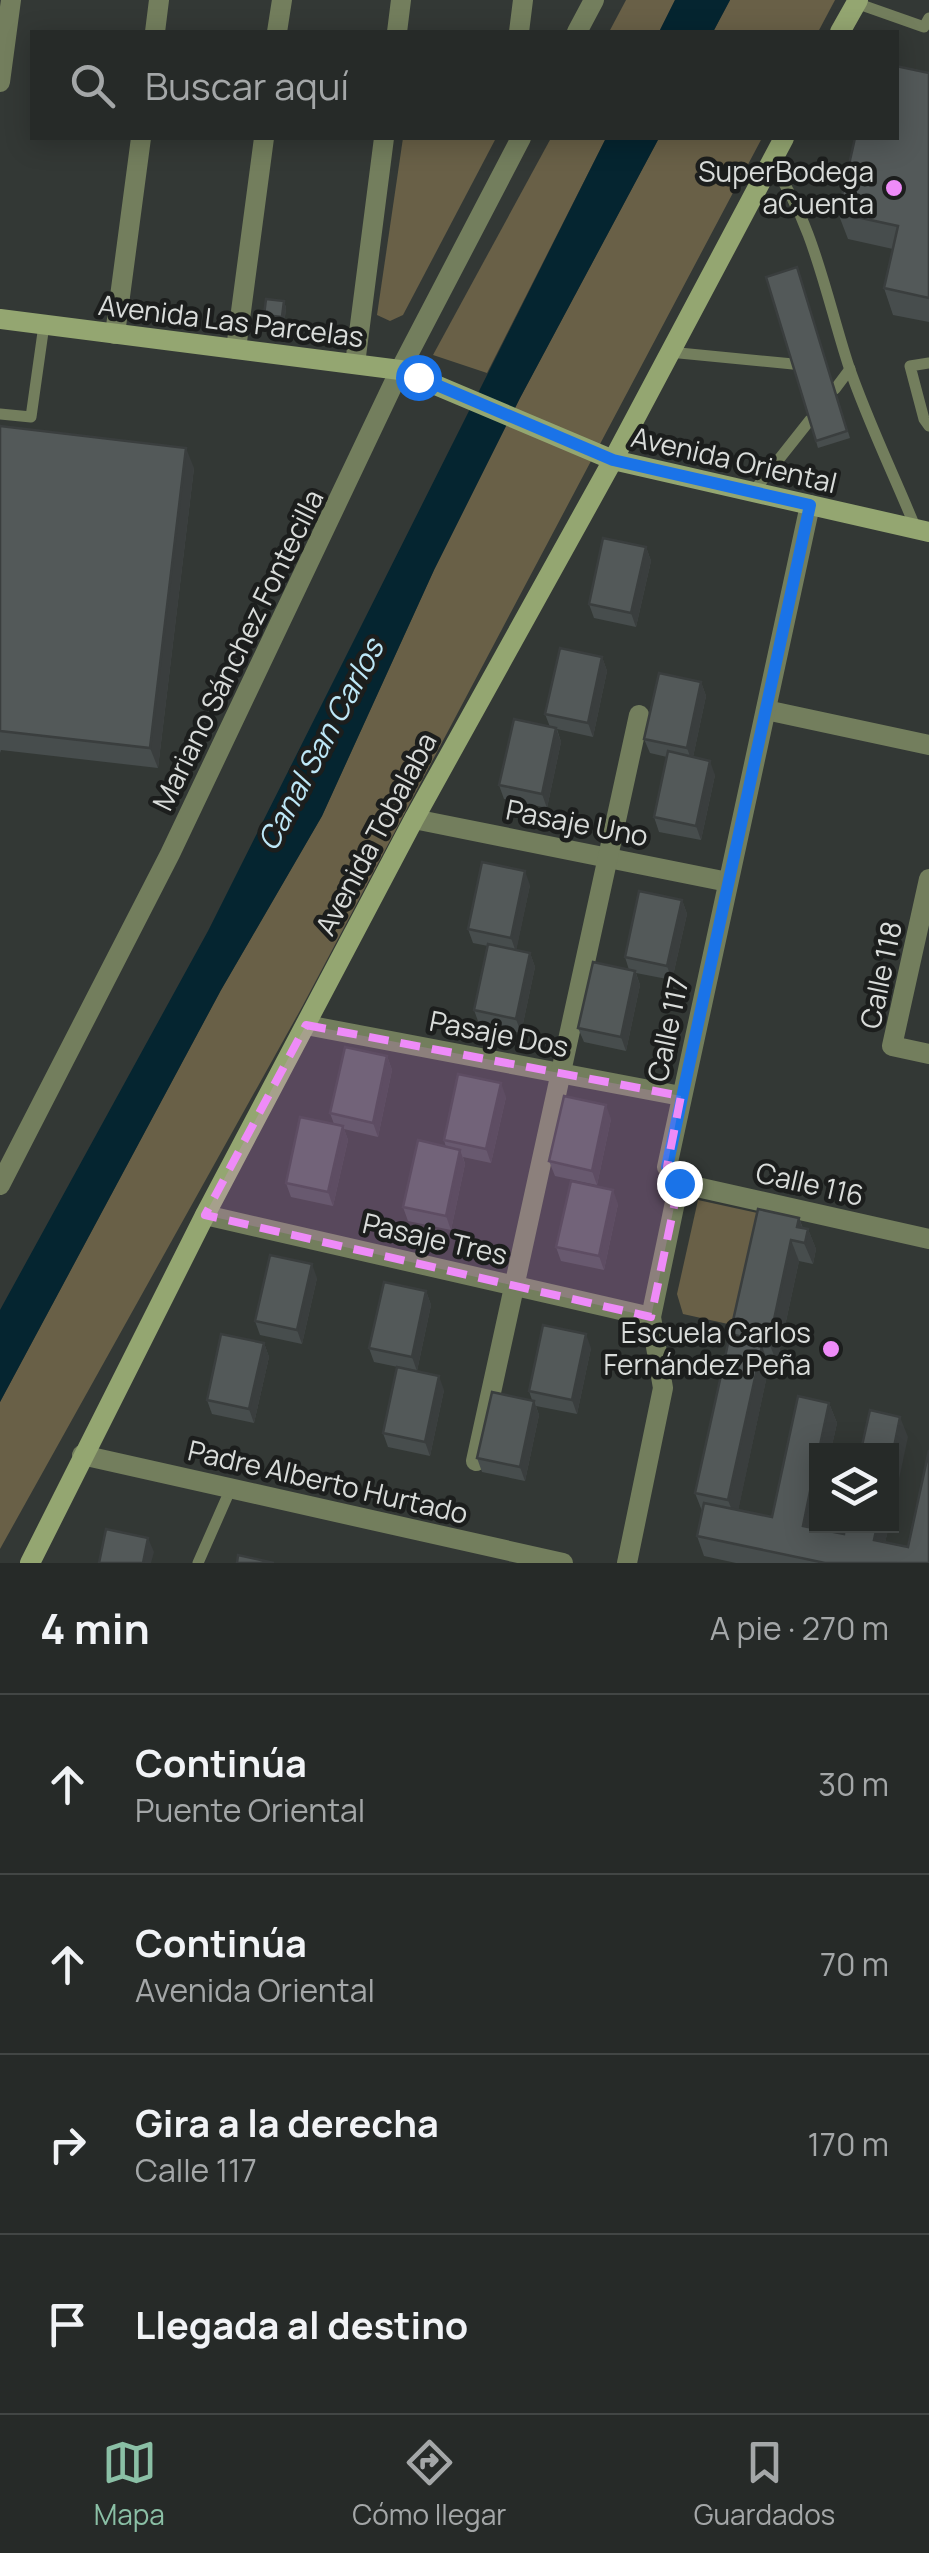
<!DOCTYPE html>
<html lang="es">
<meta charset="utf-8">
<style>
body{margin:0;font-family:Manrope,sans-serif;background:#323634;color:#f1f3f6}
.controls{position:absolute;right:30px;bottom:30px;display:grid;overflow:hidden;border-radius:0px;box-shadow:0 5px 25px #0003}
.controls button{width:90px;height:90px;display:grid;place-items:center;padding:0;border:0;border-bottom:2px solid #424645;background:#262a28;color:#f1f3f6;font:50px sans-serif}
.stop{position:absolute;width:30px;height:30px;margin:-22px;border:8px solid #1a73e8;border-radius:50%;background:#fff}
.stop.end{background:#1a73e8;border-color:#fff;box-shadow:0 2px 10px #0008}
.list{margin:0;padding:0;list-style:none}
h2{display:flex;justify-content:space-between;align-items:center;height:130px;margin:0;padding:0 40px;font-size:42px}
h2 small{font-size:32px;font-weight:400;color:#a4a7a8}
.list li{display:grid;grid-template-columns:65px 1fr auto;gap:30px;align-items:center;box-sizing:border-box;height:180px;padding:0 40px;border-top:2px solid #424645}
.list b{display:block;font-size:38px;white-space:nowrap}
.list p{margin:0;font-size:32px;white-space:nowrap;color:#a4a7a8}
.list em{font-size:32px;font-style:normal;color:#a4a7a8}
.icon{flex:none;width:55px;height:55px;fill:none;stroke:currentColor;stroke-width:2;stroke-linecap:round;stroke-linejoin:round}
.map{position:relative;flex:none;width:929px;height:1563px;overflow:hidden}
.search{position:absolute;background:#262a28;box-shadow:0 5px 25px #0003;left:30px;right:30px;top:30px;height:110px;display:flex;align-items:center;gap:25px;box-sizing:border-box;padding:0 35px;border-radius:0px;color:#a4a7a8;font-size:38px}
.sheet{height:850px;background:#262a28}
nav{display:flex;justify-content:space-around;align-items:center;box-sizing:border-box;height:140px;border-top:2px solid #424645;background:#262a28;font-size:28px;color:#a4a7a8}
nav a{display:grid;justify-items:center;gap:5px}
nav .on{color:#8abfa5}
.map>svg:first-child{display:block}
.green{fill:#696047}
.water{fill:#052530}
.lines{fill:none;stroke-linecap:round;stroke-linejoin:round}
.service{stroke:#737e5d;stroke-width:11}
.minor{stroke:#737e5d;stroke-width:20}
.tertiary{stroke:#737e5d;stroke-width:20}
.secondary{stroke:#94a671;stroke-width:20}
.wall{fill:#474d4d}
.shaded-wall{fill:#3a3e3e}
.building{fill:#535959;stroke:#3a3e3e;stroke-width:2.5}
.route{stroke:#1a73e8;stroke-width:12}
.marked{fill:#ee8bf8;fill-opacity:0.2;stroke:#ee8bf8;stroke-width:8;stroke-dasharray:20 12;stroke-linejoin:round}
.poi-dot{fill:#ee8bf8;stroke:#1c1e1d;stroke-width:4}
.labels{text-anchor:middle;stroke-width:9;stroke-linejoin:round;paint-order:stroke}
.poi-label{font-size:28px;fill:#d9dcda;stroke:#1c1e1d;text-anchor:end}
.street-label{font-size:28px;fill:#d9dcda;stroke:#1c1e1d}
.water-label{font-size:30px;font-style:italic;fill:#bde7f7;stroke:#1c1e1d}
</style>
<div class="map">
<svg width="929" height="1563" viewBox="0 0 929 1563">
<rect width="100%" height="100%" fill="#333835"/>
<g class="green">
<path d="M 626,0 L 675,0 L 659,32 L 609,32 Z"/>
<path d="M 730,0 L 835,0 L 818,32 L 713,32 Z"/>
<path d="M 403,138 L 496,138 L 403,315 L 390,321 L 377,315 Z"/>
<path d="M 551,138 L 606,138 L 487,373 L 433,355 Z"/>
<path d="M 659,138 L 762,138 L 302,1007 L 0,1549 L 0,1402 L 221,990 L 322,816 L 434,570 L 520,398 Z"/>
<path d="M 698,1200 L 762,1214 L 737,1326 L 683,1314 L 677,1294 Z"/>
</g>
<g class="water">
<path d="M 675,0 L 730,0 L 713,32 L 659,32 Z"/>
<path d="M 606,138 L 659,138 L 520,398 L 434,570 L 322,816 L 221,990 L 0,1402 L 0,1310 L 208,931 Z"/>
</g>
<g class="lines">
<g class="service">
<path d="M 856,3 L 924,27 L 929,18"/>
<path d="M 771,163 C 813,221 826,296 848,364 C 867,420 894,475 916,529"/>
<path d="M 669,352 L 793,364"/>
<path d="M 929,363 L 910,366 L 924,419 L 929,426"/>
<path d="M 835,389 L 850,369"/>
<path d="M 0,414 L 31,417 L 44,325"/>
<path d="M 753,492 L 810,420"/>
<path d="M 198,1563 L 231,1488"/>
</g>
<g class="minor">
<path d="M 155,32 L 159,0"/>
<path d="M 277,32 L 282,0"/>
<path d="M 397,32 L 401,0"/>
<path d="M 519,32 L 523,0"/>
<path d="M 0,82 L 11,0"/>
<path d="M 115,334 L 141,138"/>
<path d="M 236,349 L 264,138"/>
<path d="M 355,364 L 384,138"/>
<path d="M 766,710 L 929,745"/>
<path d="M 414,819 L 728,882"/>
<path d="M 929,879 L 892,1046 L 929,1054"/>
<path d="M 306,1025 L 681,1096"/>
<path d="M 679,1183 L 929,1239"/>
<path d="M 205,1215 L 651,1317"/>
<path d="M 82,1455 L 563,1563"/>
<path d="M 476,1461 L 639,715"/>
<path d="M 627,1563 L 663,1388 L 651,1317 L 679,1183 L 667,1167 L 810,505"/>
</g>
<g class="tertiary">
<path d="M 577,32 L 594,0"/>
<path d="M 0,1185 L 170,854 L 400,370 L 521,138"/>
</g>
<g class="secondary">
<path d="M 840,32 L 858,0"/>
<path d="M 0,319 L 400,370 L 613,460 L 929,532"/>
<path d="M 30,1563 L 205,1215 L 414,819 L 613,460 L 784,138"/>
</g>
</g>
<g class="wall">
<path d="M 929,73 L 929,322 L 893,315 L 884,288 L 893,249 L 848,239 L 838,213 Z"/>
<path d="M 797,267 L 850,438 L 818,448 L 766,277 Z"/>
<path d="M 284,301 L 286,308 L 284,325 L 266,322 L 264,315 Z"/>
<path d="M 0,426 L 194,468 L 158,768 L 1,750 L 0,753 Z"/>
<path d="M 646,547 L 651,561 L 636,627 L 594,618 L 589,604 Z"/>
<path d="M 602,657 L 607,671 L 593,737 L 557,729 L 561,742 L 547,808 L 504,799 L 499,785 L 550,727 L 545,714 Z"/>
<path d="M 701,682 L 706,696 L 693,757 L 715,775 L 701,840 L 659,832 L 654,817 L 667,757 L 650,753 L 644,739 Z"/>
<path d="M 530,885 L 516,950 L 530,953 L 535,967 L 521,1033 L 479,1024 L 474,1010 L 488,946 L 473,943 L 468,929 Z"/>
<path d="M 682,900 L 687,914 L 672,980 L 636,973 L 640,985 L 626,1051 L 584,1042 L 578,1028 L 629,970 L 625,957 Z"/>
<path d="M 387,1056 L 392,1070 L 378,1137 L 344,1129 L 348,1140 L 333,1206 L 291,1197 L 286,1183 L 334,1124 L 330,1113 Z"/>
<path d="M 506,1097 L 491,1163 L 463,1157 L 465,1164 L 451,1230 L 408,1221 L 403,1207 L 446,1147 L 444,1140 Z"/>
<path d="M 611,1119 L 597,1185 L 555,1176 L 549,1161 Z"/>
<path d="M 618,1204 L 604,1270 L 561,1261 L 556,1247 Z"/>
<path d="M 758,1209 L 799,1218 L 803,1228 L 808,1229 L 816,1249 L 813,1264 L 799,1261 L 777,1363 L 768,1361 L 769,1366 L 738,1510 L 772,1517 L 798,1396 L 829,1403 L 837,1423 L 831,1450 L 816,1450 L 816,1517 L 814,1528 L 844,1534 L 845,1526 L 889,1526 L 885,1542 L 908,1547 L 929,1450 L 929,1563 L 736,1563 L 704,1556 L 697,1536 L 702,1511 L 695,1493 L 729,1339 L 732,1340 L 730,1334 Z"/>
<path d="M 317,1278 L 302,1344 L 260,1335 L 255,1321 Z"/>
<path d="M 426,1291 L 431,1305 L 417,1371 L 374,1362 L 369,1348 Z"/>
<path d="M 264,1343 L 269,1357 L 254,1423 L 212,1414 L 207,1400 Z"/>
<path d="M 591,1348 L 577,1414 L 536,1406 L 539,1415 L 525,1481 L 482,1472 L 477,1458 L 532,1400 L 529,1391 Z"/>
<path d="M 444,1390 L 430,1456 L 388,1447 L 383,1433 Z"/>
</g>
<g class="shaded-wall">
<path d="M 284,301 L 286,308 L 284,325 L 282,317 Z"/>
<path d="M 186,448 L 194,468 L 158,768 L 150,748 Z"/>
<path d="M 646,547 L 651,561 L 636,627 L 631,613 Z"/>
<path d="M 602,657 L 607,671 L 593,737 L 588,723 Z"/>
<path d="M 701,682 L 706,696 L 692,762 L 687,748 Z"/>
<path d="M 556,728 L 561,742 L 547,808 L 542,794 Z"/>
<path d="M 710,761 L 715,775 L 701,840 L 696,826 Z"/>
<path d="M 525,871 L 530,885 L 516,952 L 511,938 Z"/>
<path d="M 682,900 L 687,914 L 672,980 L 667,966 Z"/>
<path d="M 530,953 L 535,967 L 521,1033 L 516,1019 Z"/>
<path d="M 635,971 L 640,985 L 626,1051 L 621,1037 Z"/>
<path d="M 387,1056 L 392,1070 L 378,1137 L 373,1123 Z"/>
<path d="M 501,1083 L 506,1097 L 491,1163 L 486,1149 Z"/>
<path d="M 606,1105 L 611,1119 L 597,1185 L 592,1171 Z"/>
<path d="M 343,1126 L 348,1140 L 333,1206 L 328,1192 Z"/>
<path d="M 460,1150 L 465,1164 L 451,1230 L 446,1216 Z"/>
<path d="M 613,1190 L 618,1204 L 604,1270 L 599,1256 Z"/>
<path d="M 799,1218 L 806,1238 L 808,1229 L 816,1249 L 813,1264 L 797,1227 Z"/>
<path d="M 791,1240 L 799,1261 L 777,1363 L 769,1343 Z"/>
<path d="M 312,1264 L 317,1278 L 302,1344 L 297,1330 Z"/>
<path d="M 426,1291 L 431,1305 L 417,1371 L 412,1357 Z"/>
<path d="M 586,1334 L 591,1348 L 577,1414 L 572,1400 Z"/>
<path d="M 264,1343 L 269,1357 L 254,1423 L 249,1409 Z"/>
<path d="M 762,1346 L 769,1366 L 736,1521 L 728,1500 Z"/>
<path d="M 439,1376 L 444,1390 L 430,1456 L 425,1442 Z"/>
<path d="M 534,1401 L 539,1415 L 525,1481 L 520,1467 Z"/>
<path d="M 829,1403 L 837,1423 L 831,1450 L 819,1450 Z"/>
<path d="M 900,1417 L 908,1437 L 892,1512 L 892,1457 Z"/>
<path d="M 816,1462 L 816,1517 L 810,1546 L 803,1526 Z"/>
<path d="M 877,1526 L 889,1526 L 881,1560 L 874,1540 Z"/>
<path d="M 148,1538 L 154,1552 L 151,1563 L 143,1563 Z"/>
</g>
<g class="building">
<path d="M 896,66 L 929,73 L 929,298 L 884,288 L 898,226 L 838,213 L 855,138 L 896,138 Z"/>
<path d="M 797,267 L 847,431 L 816,441 L 766,277 Z"/>
<path d="M 266,299 L 284,301 L 282,317 L 264,315 Z"/>
<path d="M 0,426 L 186,448 L 150,748 L 0,731 Z"/>
<path d="M 603,538 L 646,547 L 631,613 L 589,604 Z"/>
<path d="M 560,648 L 602,657 L 588,723 L 545,714 Z"/>
<path d="M 659,673 L 701,682 L 687,748 L 644,739 Z"/>
<path d="M 514,719 L 556,728 L 542,794 L 499,785 Z"/>
<path d="M 668,751 L 710,761 L 696,826 L 654,817 Z"/>
<path d="M 482,862 L 525,871 L 511,938 L 468,929 Z"/>
<path d="M 639,891 L 682,900 L 667,966 L 625,957 Z"/>
<path d="M 488,944 L 530,953 L 516,1019 L 474,1010 Z"/>
<path d="M 593,962 L 635,971 L 621,1037 L 578,1028 Z"/>
<path d="M 345,1047 L 387,1056 L 373,1123 L 330,1113 Z"/>
<path d="M 458,1074 L 501,1083 L 486,1149 L 444,1140 Z"/>
<path d="M 564,1096 L 606,1105 L 592,1171 L 549,1161 Z"/>
<path d="M 300,1117 L 343,1126 L 328,1192 L 286,1183 Z"/>
<path d="M 418,1140 L 460,1150 L 446,1216 L 403,1207 Z"/>
<path d="M 571,1181 L 613,1190 L 599,1256 L 556,1247 Z"/>
<path d="M 758,1209 L 799,1218 L 797,1227 L 808,1229 L 805,1243 L 791,1240 L 769,1343 L 730,1334 Z"/>
<path d="M 270,1255 L 312,1264 L 297,1330 L 255,1321 Z"/>
<path d="M 384,1282 L 426,1291 L 412,1357 L 369,1348 Z"/>
<path d="M 543,1325 L 586,1334 L 572,1400 L 529,1391 Z"/>
<path d="M 221,1334 L 264,1343 L 249,1409 L 207,1400 Z"/>
<path d="M 729,1339 L 762,1346 L 728,1500 L 695,1493 Z"/>
<path d="M 397,1367 L 439,1376 L 425,1442 L 383,1433 Z"/>
<path d="M 492,1392 L 534,1401 L 520,1467 L 477,1458 Z"/>
<path d="M 798,1396 L 829,1403 L 819,1450 L 816,1450 L 816,1462 L 803,1526 L 844,1534 L 845,1526 L 877,1526 L 874,1540 L 908,1547 L 929,1450 L 929,1563 L 825,1563 L 697,1536 L 704,1503 L 772,1517 Z"/>
<path d="M 870,1410 L 900,1417 L 892,1457 L 892,1450 L 861,1450 Z"/>
<path d="M 106,1529 L 148,1538 L 143,1563 L 99,1563 Z"/>
<path d="M 238,1555 L 274,1563 L 237,1563 Z"/>
</g>
<g class="lines">
<path class="route" d="M 418,377 L 613,460 L 810,505 L 667,1167 L 679,1183"/>
</g>
<path class="marked" d="M 306,1025 L 681,1096 L 667,1167 L 679,1183 L 651,1317 L 205,1215 Z"/>
<g class="poi-dot">
<circle cx="894" cy="188" r="10"/>
<circle cx="831" cy="1349" r="10"/>
</g>
<g class="labels">
<g class="poi-label">
<text x="874" y="182">SuperBodega<tspan x="874" dy="32">aCuenta</tspan></text>
<text x="811" y="1343">Escuela Carlos<tspan x="811" dy="32">Fernández Peña</tspan></text>
</g>
<g class="street-label">
<text transform="translate(231 321) rotate(7)" y="10">Avenida Las Parcelas</text>
<text transform="translate(734 460) rotate(13)" y="10">Avenida Oriental</text>
<text transform="translate(238 650) rotate(-64)" y="10">Mariano Sánchez Fontecilla</text>
<text transform="translate(577 823) rotate(11)" y="10">Pasaje Uno</text>
<text transform="translate(376 834) rotate(-62)" y="10">Avenida Tobalaba</text>
<text transform="translate(881 975) rotate(-78)" y="10">Calle 118</text>
<text transform="translate(668 1029) rotate(-78)" y="10">Calle 117</text>
<text transform="translate(499 1034) rotate(11)" y="10">Pasaje Dos</text>
<text transform="translate(810 1184) rotate(13)" y="10">Calle 116</text>
<text transform="translate(435 1239) rotate(13)" y="10">Pasaje Tres</text>
<text transform="translate(328 1482) rotate(13)" y="10">Padre Alberto Hurtado</text>
</g>
<g class="water-label">
<text transform="translate(321 745) rotate(-62)" y="10">Canal San Carlos</text>
</g>
</g>
</svg>
<div class="controls">
<button><svg class="icon" aria-label="layers" viewBox="0 0 24 24"><path d="M12 4l9 5-9 5-9-5zM3 14l9 5 9-5"/></svg></button>
</div>
<div class="stop" style="left:418px;top:377px"></div>
<div class="stop end" style="left:679px;top:1183px"></div>
<div class="search"><svg class="icon" aria-label="search" viewBox="0 0 24 24"><circle cx="10" cy="10" r="6"/><path d="M15 15l6 6"/></svg>Buscar aquí</div>
</div>
<section class="sheet">
<h2>4 min<small>A pie · 270 m</small></h2>
<ul class="list">
<li><svg class="icon" aria-label="ahead" viewBox="0 0 24 24"><path d="M12 20V5M6 11l6-6 6 6"/></svg><div><b>Continúa</b><p>Puente Oriental</p></div><em>30 m</em></li>
<li><svg class="icon" aria-label="ahead" viewBox="0 0 24 24"><path d="M12 20V5M6 11l6-6 6 6"/></svg><div><b>Continúa</b><p>Avenida Oriental</p></div><em>70 m</em></li>
<li><svg class="icon" aria-label="right" viewBox="0 0 24 24"><path d="M7 20v-9h11M14 6l5 5-5 5"/></svg><div><b>Gira a la derecha</b><p>Calle 117</p></div><em>170 m</em></li>
<li><svg class="icon" aria-label="arrive" viewBox="0 0 24 24"><path d="M6 21V4h12l-3 4 3 4H6"/></svg><div><b>Llegada al destino</b></div></li>
</ul>
</section>
<nav>
<a class="on"><svg class="icon" aria-label="map" viewBox="0 0 24 24"><path d="M3 6l6-2 6 2 6-2v14l-6 2-6-2-6 2zM9 4v14M15 6v14"/></svg>Mapa</a>
<a><svg class="icon" aria-label="directions" viewBox="0 0 24 24"><path d="M12 3l9 9-9 9-9-9zM9 14v-3h6M13 9l2 2-2 2"/></svg>Cómo llegar</a>
<a><svg class="icon" aria-label="saved" viewBox="0 0 24 24"><path d="M7 4h10v16l-5-4-5 4z"/></svg>Guardados</a>
</nav>
